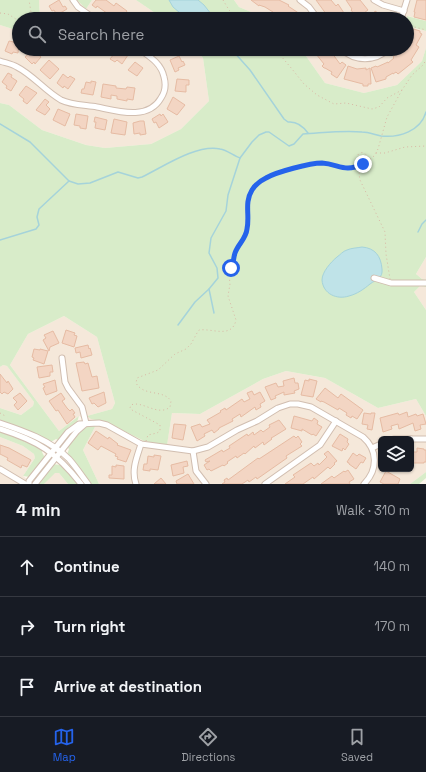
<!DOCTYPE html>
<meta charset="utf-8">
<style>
body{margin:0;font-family:"Space Grotesk",sans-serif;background:#20242c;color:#f1f3f6}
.controls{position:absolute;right:12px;bottom:12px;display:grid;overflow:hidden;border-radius:6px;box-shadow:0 1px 3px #0004}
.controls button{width:36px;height:36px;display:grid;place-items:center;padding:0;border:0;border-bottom:1px solid #363941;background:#171b24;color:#f1f3f6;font:20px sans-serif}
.stop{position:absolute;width:12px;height:12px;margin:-9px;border:3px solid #2563eb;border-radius:50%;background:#fff}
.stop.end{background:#2563eb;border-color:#fff;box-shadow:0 1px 4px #0008}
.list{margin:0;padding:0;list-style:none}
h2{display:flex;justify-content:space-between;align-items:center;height:52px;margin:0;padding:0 16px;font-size:17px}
h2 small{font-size:13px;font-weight:400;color:#9ea1a6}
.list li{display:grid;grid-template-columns:26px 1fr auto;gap:12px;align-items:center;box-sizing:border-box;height:60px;padding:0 16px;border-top:1px solid #363941}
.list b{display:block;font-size:15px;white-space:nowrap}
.list em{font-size:13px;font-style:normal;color:#9ea1a6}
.icon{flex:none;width:22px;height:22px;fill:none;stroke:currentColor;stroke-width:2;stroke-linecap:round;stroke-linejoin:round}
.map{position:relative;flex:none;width:426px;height:484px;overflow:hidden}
.search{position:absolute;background:#171b24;box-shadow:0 1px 3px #0004;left:12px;right:12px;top:12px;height:44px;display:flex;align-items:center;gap:10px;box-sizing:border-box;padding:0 14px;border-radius:22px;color:#9ea1a6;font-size:15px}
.sheet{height:232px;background:#171b24}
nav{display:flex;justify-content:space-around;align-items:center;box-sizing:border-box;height:56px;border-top:1px solid #363941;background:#171b24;font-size:11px;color:#9ea1a6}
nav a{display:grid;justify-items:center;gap:2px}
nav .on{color:#2563eb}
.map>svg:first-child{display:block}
.residential{fill:#f5e8da;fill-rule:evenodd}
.green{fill:#d8ecc9}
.water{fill:#bfe3e8;stroke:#a5d3da}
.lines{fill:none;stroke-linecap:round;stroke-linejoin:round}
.stream{stroke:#a5d3da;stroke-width:1.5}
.building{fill:#f3d5c3;stroke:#e6bba3}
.minor-casing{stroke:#d1beb0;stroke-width:7}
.path{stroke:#d9b8a5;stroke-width:1;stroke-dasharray:1 3;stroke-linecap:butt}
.minor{stroke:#fff;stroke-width:5}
.route{stroke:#2563eb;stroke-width:5}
</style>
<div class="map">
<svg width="426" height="484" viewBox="0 0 426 484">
<rect width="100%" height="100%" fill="#fdf6ec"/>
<g class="residential">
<path d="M 39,0 L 77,0 L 86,9 L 92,0 L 136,0 L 164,19 L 40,19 Z"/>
<path d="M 234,0 L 426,0 L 426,21 L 408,16 L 406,19 L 268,19 L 239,7 Z"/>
<path d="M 0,25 L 19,31 L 19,49 L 195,49 L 203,58 L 209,101 L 181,129 L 151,144 L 105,148 L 86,145 L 42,130 L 9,105 L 0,103 Z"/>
<path d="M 407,26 L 426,31 L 426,48 L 422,61 L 397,85 L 364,93 L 325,83 L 301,49 L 407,49 Z"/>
<path d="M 426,257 L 426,280 L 422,279 L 416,274 Z"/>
<path d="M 420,286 L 426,287 L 426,310 L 414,292 Z"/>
<path d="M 64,316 L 97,337 L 115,403 L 112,409 L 87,416 L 95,419 L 110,423 L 141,440 L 167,444 L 172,413 L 200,414 L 263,379 L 286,371 L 325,378 L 378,408 L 416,399 L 426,416 L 426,472 L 410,484 L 99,484 L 83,450 L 96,425 L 79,416 L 59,431 L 10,365 L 28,334 ZM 381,439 L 411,439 L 411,469 L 381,469 Z"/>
<path d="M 3,365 L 7,366 L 34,402 L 33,406 L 21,415 L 0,408 L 0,367 Z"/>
<path d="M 0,437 L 23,446 L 34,454 L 35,458 L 23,476 L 32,484 L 0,484 Z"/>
<path d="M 54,473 L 59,473 L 68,484 L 44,484 Z"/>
</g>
<g class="green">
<path d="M 0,0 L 39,0 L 40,19 L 19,19 L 19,31 L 0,25 Z"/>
<path d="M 77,0 L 92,0 L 86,9 Z"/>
<path d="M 136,0 L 234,0 L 239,7 L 268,19 L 164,19 Z"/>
<path d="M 407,16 L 426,21 L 426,31 L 407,26 Z"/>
<path d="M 426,48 L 426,257 L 416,274 L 422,279 L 426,280 L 426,287 L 420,286 L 414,292 L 426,310 L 426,416 L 416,399 L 378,408 L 325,378 L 286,371 L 263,379 L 200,414 L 172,413 L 167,445 L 144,441 L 106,422 L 91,419 L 87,416 L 112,409 L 115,403 L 97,337 L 64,316 L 28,334 L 10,365 L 59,431 L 79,416 L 77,422 L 69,427 L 58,440 L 56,439 L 51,442 L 0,421 L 0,408 L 21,415 L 33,406 L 34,402 L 7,366 L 3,365 L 0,367 L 0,103 L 9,105 L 42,130 L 86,145 L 105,148 L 151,144 L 181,129 L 209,101 L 203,58 L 195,49 L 301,49 L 325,83 L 364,93 L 397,85 L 422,61 Z"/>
<path d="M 96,425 L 83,450 L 99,484 L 90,484 L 67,455 L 69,449 L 67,447 C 76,435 80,427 96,425 Z"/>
<path d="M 0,431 L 43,449 L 42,452 L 45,458 L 30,477 L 23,476 L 35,458 L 34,454 L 23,446 L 0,437 Z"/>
<path d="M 62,463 L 78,484 L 68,484 L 59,473 L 55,473 L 44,484 L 38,484 L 53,464 L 60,465 Z"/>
<path d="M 426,472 L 426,478 L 419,484 L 410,484 Z"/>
</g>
<g class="water">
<path d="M 169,0 L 198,0 L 204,5 L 215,19 L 187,19 L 173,7 Z"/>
<path d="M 362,247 C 375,248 381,256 382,269 C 383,278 377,279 370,284 C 364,289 357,294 349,296 C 337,300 323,294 322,280 C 322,272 331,262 337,257 C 340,255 343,251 347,250 C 351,248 357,248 362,247 Z"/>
</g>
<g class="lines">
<g class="stream">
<path d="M 233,51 L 250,70 L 284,119 L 288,122 C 297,121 303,126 308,133"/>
<path d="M 0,124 L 30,142 L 69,181"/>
<path d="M 418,232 L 422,224 L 426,220"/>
<path d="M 0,240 L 36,229 L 39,225 L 37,217 L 39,209 L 69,181 L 78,184 L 90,183 L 118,172 L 138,178 L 142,177 C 163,167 196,144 220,149 C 227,150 234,156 240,158"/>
<path d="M 209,289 L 214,313"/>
<path d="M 178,325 L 195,302 L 209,289 L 218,278 L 217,268 L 209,253 L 211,238 L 226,211 L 228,195 L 240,158 L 252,142 L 259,135 L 266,132 L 269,132 L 289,146 L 294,144 L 303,134 C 322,133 343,130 362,132 C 369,132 375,135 381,136 C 399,138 421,131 426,112"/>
</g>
</g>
<g class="building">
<path d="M 59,0 L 63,7 L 65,6 L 67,9 L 57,15 L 54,10 L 52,11 L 49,6 Z"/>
<path d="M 96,0 L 106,0 L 114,6 L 116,3 L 127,11 L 125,14 L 132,19 L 115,19 L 97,6 L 96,8 L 92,5 Z"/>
<path d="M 251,0 L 279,0 L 289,5 L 288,6 L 300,14 L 301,13 L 305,16 L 303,19 L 283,19 L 272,13 L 273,12 L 265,7 L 259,5 L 259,6 Z"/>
<path d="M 316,0 L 331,0 L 336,6 L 338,4 L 344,13 L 342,14 L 346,19 L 329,18 Z"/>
<path d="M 346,0 L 360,0 L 368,10 L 357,18 L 351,10 L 352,9 Z"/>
<path d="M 417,0 L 426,0 L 426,20 L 414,17 L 415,12 L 414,12 Z"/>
<path d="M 375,11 L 381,15 L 393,19 L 365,19 L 369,12 L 373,16 Z"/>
<path d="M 410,28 L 420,31 L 420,33 L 422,34 L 416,45 L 419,47 L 411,60 L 413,62 L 398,74 L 396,72 L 393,74 L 393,73 L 386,77 L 386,79 L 376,82 L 371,68 L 376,66 L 377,67 L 388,62 L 388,63 L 394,58 L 393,57 L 401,49 L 407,49 L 407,33 Z"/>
<path d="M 15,40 L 19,41 L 18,53 L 13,52 L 12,54 L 5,51 L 9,41 L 14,42 Z"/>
<path d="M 97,49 L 109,49 L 105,55 Z"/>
<path d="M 118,49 L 121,52 L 122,50 L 128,55 L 122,64 L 117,60 L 115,62 L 110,59 Z"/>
<path d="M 158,49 L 171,49 L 165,55 Z"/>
<path d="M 312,49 L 329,49 L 340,64 L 342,62 L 346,65 L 337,78 L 331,74 L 332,72 L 325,68 L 324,68 L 322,66 L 324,64 Z"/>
<path d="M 33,50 L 41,57 L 35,64 L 34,62 L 32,64 L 25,57 Z"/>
<path d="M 179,56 L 182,62 L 183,61 L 185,65 L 178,68 L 179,70 L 175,72 L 170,60 Z"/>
<path d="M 49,60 L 59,69 L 50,79 L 40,70 Z"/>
<path d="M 135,62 L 143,68 L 137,76 L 128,70 Z"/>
<path d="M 348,66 L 357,69 L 366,68 L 366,70 L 370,68 L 371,84 L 368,84 L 368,86 L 363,86 L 363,84 L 344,79 Z"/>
<path d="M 8,73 L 12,75 L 11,77 L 17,81 L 11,91 L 6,88 L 7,86 L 2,82 Z"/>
<path d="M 63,74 L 68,78 L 70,76 L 75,79 L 68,89 L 64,86 L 63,88 L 57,83 Z"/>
<path d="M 177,79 L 189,80 L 189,85 L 186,85 L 186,92 L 175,91 Z"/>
<path d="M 91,81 L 96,82 L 93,95 L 81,93 L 82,89 L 84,89 L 86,82 L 91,83 Z"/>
<path d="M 103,84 L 116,86 L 116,88 L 126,89 L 127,87 L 135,88 L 133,100 L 127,99 L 127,101 L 117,99 L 117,96 L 111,95 L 111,99 L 101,97 Z"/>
<path d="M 26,86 L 37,93 L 27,104 L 23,101 L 24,99 L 19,95 Z"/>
<path d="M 173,97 L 185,105 L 177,115 L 167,109 Z"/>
<path d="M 45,99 L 49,102 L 46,105 L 50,109 L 45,115 L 36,110 Z"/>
<path d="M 58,109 L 70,114 L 65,126 L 53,120 Z"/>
<path d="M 76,114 L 88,116 L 86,129 L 80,128 L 80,126 L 74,125 Z"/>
<path d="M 160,114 L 161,116 L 163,114 L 168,122 L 159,128 L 156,122 L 154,123 L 152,119 Z"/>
<path d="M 95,117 L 107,120 L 105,130 L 95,128 L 96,122 L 94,122 Z"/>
<path d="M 114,119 L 127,122 L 125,135 L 111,133 Z"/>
<path d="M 140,121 L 144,121 L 146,134 L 140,135 L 140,133 L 134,134 L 133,123 Z"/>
<path d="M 66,330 L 75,333 L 74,335 L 77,336 L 74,347 L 62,343 Z"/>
<path d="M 53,331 L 59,343 L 50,347 L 49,351 L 43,340 L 46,338 L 44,335 Z"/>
<path d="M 88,345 L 89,349 L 90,348 L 92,355 L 81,358 L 80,352 L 76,353 L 75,348 Z"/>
<path d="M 34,349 L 40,350 L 40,349 L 48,351 L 44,364 L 33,360 L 34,358 L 32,357 Z"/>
<path d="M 84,362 L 85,364 L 88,363 L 92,377 L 97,376 L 99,388 L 82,391 L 76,363 Z"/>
<path d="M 52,365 L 53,372 L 50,372 L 50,376 L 39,378 L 37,367 Z"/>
<path d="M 0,374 L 7,383 L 8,381 L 13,389 L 8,394 L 4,392 L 2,394 L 0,392 Z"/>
<path d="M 294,378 L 295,383 L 298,383 L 299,389 L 294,391 L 295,393 L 284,395 L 284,392 L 275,396 L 276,398 L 271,400 L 265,387 L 276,383 L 278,387 L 284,386 L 283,381 Z"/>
<path d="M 309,379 L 317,381 L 313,397 L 301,395 L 305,380 L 309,381 Z"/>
<path d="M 55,380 L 57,391 L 46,395 L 43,388 L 45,387 L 43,384 Z"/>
<path d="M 325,388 L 338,398 L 341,394 L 363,410 L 357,419 L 352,416 L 351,418 L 346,415 L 347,413 L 339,408 L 338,410 L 324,402 L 321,401 L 321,402 L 316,399 Z"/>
<path d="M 252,391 L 254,395 L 260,392 L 265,401 L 260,404 L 261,407 L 256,410 L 255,407 L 241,417 L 240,414 L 232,419 L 233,421 L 219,428 L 219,429 L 214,433 L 212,430 L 204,434 L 205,436 L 197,441 L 191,427 L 200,424 L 202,427 L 210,424 L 207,420 L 221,412 L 220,411 L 225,408 L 226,410 L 242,399 L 244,402 L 250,399 L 247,393 Z"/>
<path d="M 104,392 L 106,403 L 98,407 L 94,403 L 92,404 L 89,398 Z"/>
<path d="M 20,393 L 27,401 L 18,410 L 14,405 L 17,402 L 13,398 Z"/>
<path d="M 61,393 L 65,399 L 62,401 L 67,408 L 70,411 L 72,409 L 75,413 L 73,414 L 75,417 L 67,424 L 58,410 L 56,411 L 49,401 Z"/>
<path d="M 407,412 L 408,417 L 416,414 L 417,416 L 423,414 L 426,424 L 420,425 L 421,429 L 415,431 L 413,423 L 399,429 L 398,424 L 391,426 L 392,429 L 383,432 L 380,418 L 398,413 L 399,415 Z"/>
<path d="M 364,413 L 371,414 L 371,413 L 375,413 L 372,430 L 367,429 L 368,425 L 362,424 Z"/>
<path d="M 294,416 L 312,421 L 314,418 L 318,421 L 317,424 L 322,427 L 316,436 L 313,434 L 312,435 L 302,429 L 302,431 L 291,428 Z"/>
<path d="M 279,420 L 286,429 L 273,437 L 271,438 L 272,439 L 264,445 L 263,442 L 255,448 L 254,446 L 245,454 L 244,453 L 237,458 L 236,456 L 227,462 L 228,463 L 224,466 L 223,465 L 211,471 L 209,469 L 207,470 L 204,465 L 210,461 L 206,462 L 205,460 L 222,450 L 223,452 L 230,448 L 229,446 L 247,434 L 248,436 L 253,432 L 254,435 L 261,430 L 263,432 L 270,427 L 269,425 Z"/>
<path d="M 174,424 L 186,425 L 183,440 L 172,438 Z"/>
<path d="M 96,431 L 108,439 L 109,437 L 118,444 L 117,445 L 131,450 L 126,462 L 117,459 L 118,457 L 115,456 L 116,454 L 101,446 L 98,450 L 88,443 Z"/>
<path d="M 340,434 L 348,439 L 347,442 L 349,444 L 345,450 L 343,448 L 342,451 L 332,446 Z"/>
<path d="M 294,436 L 296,438 L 298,436 L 302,442 L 300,444 L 302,446 L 286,456 L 287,458 L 257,479 L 256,477 L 249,482 L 248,480 L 242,484 L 222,484 L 225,482 L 224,480 L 227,478 L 228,480 L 258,458 L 259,459 Z"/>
<path d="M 0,445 L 9,448 L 31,460 L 27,467 L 22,465 L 21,468 L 7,460 L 8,458 L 0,454 Z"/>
<path d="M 417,448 L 424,449 L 424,450 L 426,450 L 426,462 L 424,462 L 424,463 L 411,463 L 411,452 L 417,452 Z"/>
<path d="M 328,451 L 337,461 L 334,463 L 335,464 L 330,469 L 328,467 L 314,479 L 313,477 L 303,484 L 285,484 L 295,477 L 293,475 L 311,463 L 314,466 L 318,463 L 319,465 L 327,457 L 324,454 Z"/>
<path d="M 353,453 L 357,456 L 359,454 L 366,458 L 363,463 L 361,462 L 356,469 L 349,464 L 349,463 L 347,462 Z"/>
<path d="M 154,455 L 161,456 L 158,470 L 150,469 L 150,471 L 143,470 L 144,464 L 147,464 L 148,456 L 154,457 Z"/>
<path d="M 187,461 L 188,466 L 183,467 L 184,473 L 173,476 L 171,465 Z"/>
<path d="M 116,465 L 124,466 L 124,479 L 109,478 L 109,475 L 112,475 L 112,466 L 116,467 Z"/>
<path d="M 348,470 L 354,479 L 349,482 L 350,484 L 321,484 L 332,476 L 334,478 L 344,471 L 345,472 Z"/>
<path d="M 386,471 L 400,479 L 398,484 L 384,484 L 380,482 Z"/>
<path d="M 188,474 L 194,484 L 177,484 L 176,481 Z"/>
<path d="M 161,478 L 166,484 L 154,484 Z"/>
</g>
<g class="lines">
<defs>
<g id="minor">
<path d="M 73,0 L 78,7 L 95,19"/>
<path d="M 300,0 L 309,7 L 318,19"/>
<path d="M 374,0 L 383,5 L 404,11"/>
<path d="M 401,19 L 407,0"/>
<path d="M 341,49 C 355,62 375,62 389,49"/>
<path d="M 0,61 C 6,63 12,64 17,67 C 33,75 45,91 61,100 C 71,105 85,105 97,107 C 117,111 148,121 161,98 C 165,92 166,84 164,77 C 161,63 150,57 139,49"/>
<path d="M 374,278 L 391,283 L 426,283"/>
<path d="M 62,358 L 65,382 L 68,388 L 82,407 L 86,423"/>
<path d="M 0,423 C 24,431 50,440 69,459 C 76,467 82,476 88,484"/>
<path d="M 0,429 C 38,441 56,452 81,484"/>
<path d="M 394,439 L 411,439"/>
<path d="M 411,439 L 426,439"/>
<path d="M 372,448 L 381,444"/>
<path d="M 193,451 L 196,471 L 206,484"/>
<path d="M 0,469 L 25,484"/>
<path d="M 29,484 L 29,481 L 68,432 L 79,424 L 99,423 L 107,425 L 141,444 L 193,451 L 208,447 L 237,430 L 257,421 L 278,408 L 290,404 L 298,404 L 311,407 L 363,437 C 378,450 378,470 364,484"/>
<path d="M 35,484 L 77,431 L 85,424"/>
<path d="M 136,484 C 131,470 137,457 141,444"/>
<path d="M 265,484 L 320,445 L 336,421"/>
</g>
</defs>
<use href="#minor" class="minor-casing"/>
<g class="path">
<path d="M 223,0 L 229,10 L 238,19"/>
<path d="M 0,13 L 8,14 L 19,21"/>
<path d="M 28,19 L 31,12 L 29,0"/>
<path d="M 407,25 L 426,30"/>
<path d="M 275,49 L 292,69 L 304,84 L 317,95 L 334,104 L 346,103 L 372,109 L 379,107 L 387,98 L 402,90 L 412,75 L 423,65 L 426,60"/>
<circle cx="362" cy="157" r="4.5"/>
<path d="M 376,153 L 385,153 L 405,147 L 426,146"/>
<path d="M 362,165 L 359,174 L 360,180 L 385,232 L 386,254 L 390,279"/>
<path d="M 0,413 L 4,415 L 4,418"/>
<path d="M 146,441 L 148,435 L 157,433 L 160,431 L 160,425 L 132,410 L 130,408 L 131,405 C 142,400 158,417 170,407 L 171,401 C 163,389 144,397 136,383 L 137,378 L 158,370 L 175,354 L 186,349 L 191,344 L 197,333 L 199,330 C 212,328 232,339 236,320 L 228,296 L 230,284 L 229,274 L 234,263 L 235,252 L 244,240 L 247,231 L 247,203 L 251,191 L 258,183 L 266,178 L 310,165 L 323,163 L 347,168 L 355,167 L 367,162 L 374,156 L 378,149 L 387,117 L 402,90"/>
</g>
<use href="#minor" class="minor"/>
</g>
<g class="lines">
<path class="route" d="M 231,268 C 234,263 233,259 235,253 C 238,244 246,239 247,229 C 250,215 244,203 252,190 C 255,185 260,181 266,178 C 276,172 310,163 322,163 C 339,164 344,173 363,164"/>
</g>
</svg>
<div class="controls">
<button><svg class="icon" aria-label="layers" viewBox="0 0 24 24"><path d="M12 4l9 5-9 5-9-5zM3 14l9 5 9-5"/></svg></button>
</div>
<div class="stop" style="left:231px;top:268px"></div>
<div class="stop end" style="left:363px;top:164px"></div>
<div class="search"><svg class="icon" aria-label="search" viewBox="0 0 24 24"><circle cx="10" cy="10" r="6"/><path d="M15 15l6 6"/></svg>Search here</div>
</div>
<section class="sheet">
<h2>4 min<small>Walk · 310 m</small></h2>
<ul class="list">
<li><svg class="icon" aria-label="ahead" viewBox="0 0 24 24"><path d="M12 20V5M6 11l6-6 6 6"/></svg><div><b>Continue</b></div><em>140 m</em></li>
<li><svg class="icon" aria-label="right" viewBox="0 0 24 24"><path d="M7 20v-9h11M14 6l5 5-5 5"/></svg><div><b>Turn right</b></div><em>170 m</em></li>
<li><svg class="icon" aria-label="arrive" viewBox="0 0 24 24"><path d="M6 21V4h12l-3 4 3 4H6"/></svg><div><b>Arrive at destination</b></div></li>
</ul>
</section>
<nav>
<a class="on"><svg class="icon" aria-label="map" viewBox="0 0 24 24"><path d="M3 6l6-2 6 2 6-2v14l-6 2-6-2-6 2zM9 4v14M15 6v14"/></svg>Map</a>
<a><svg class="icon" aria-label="directions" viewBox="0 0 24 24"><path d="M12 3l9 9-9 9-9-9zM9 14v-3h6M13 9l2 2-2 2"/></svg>Directions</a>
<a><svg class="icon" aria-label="saved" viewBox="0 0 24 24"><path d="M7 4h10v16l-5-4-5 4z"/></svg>Saved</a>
</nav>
